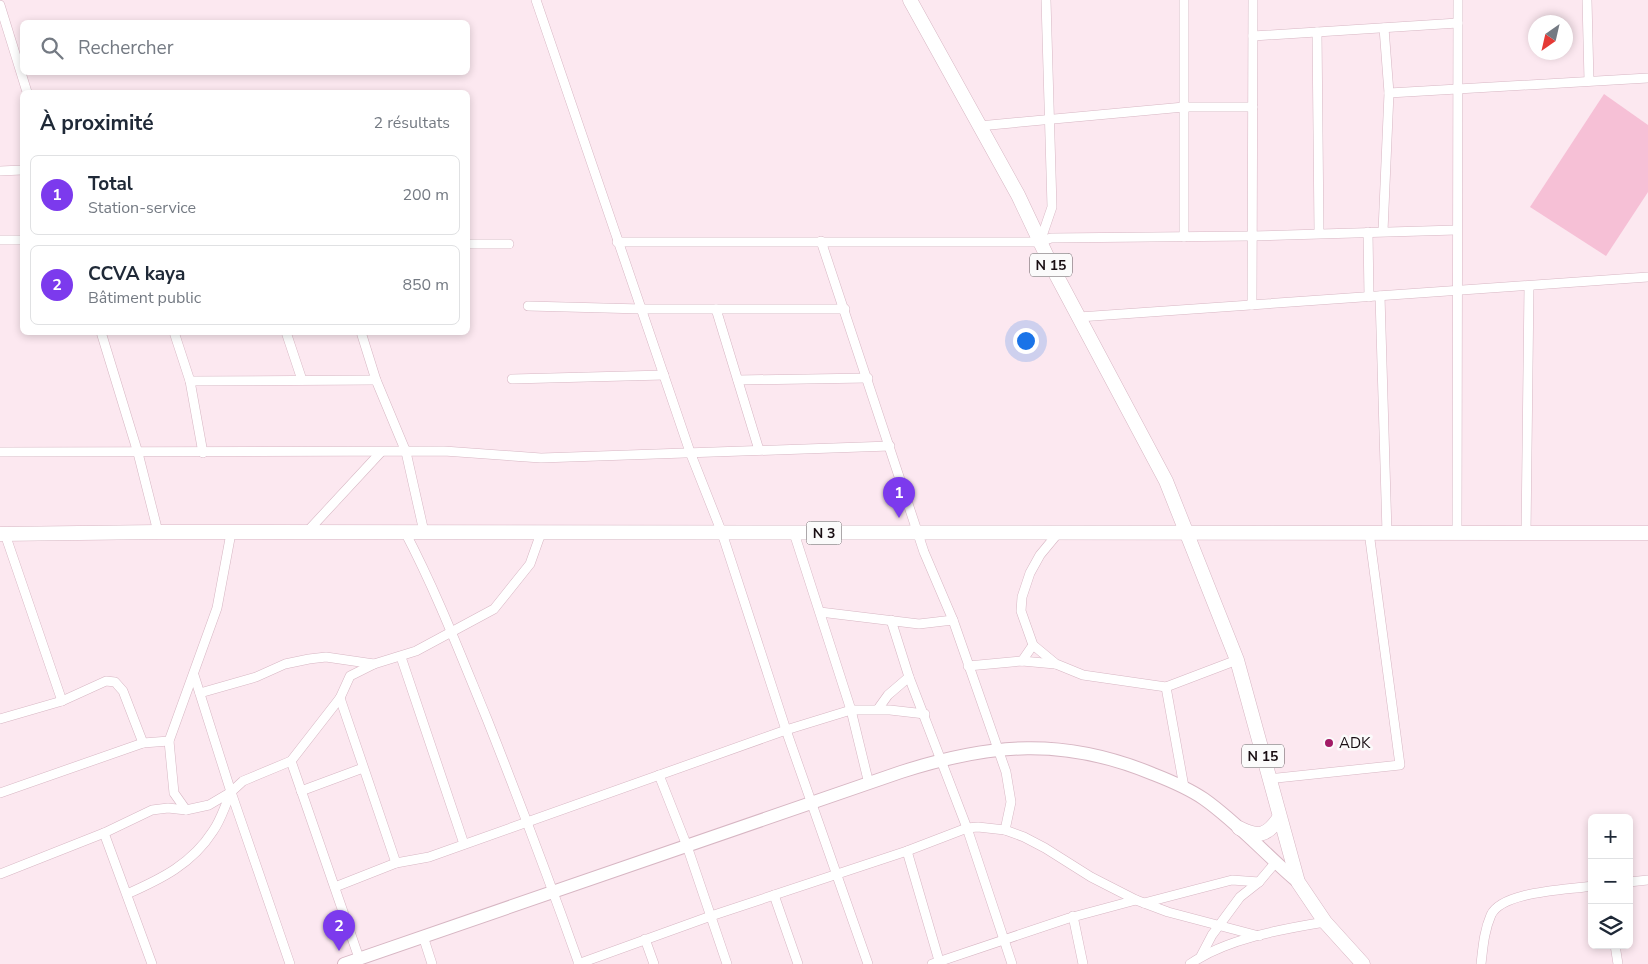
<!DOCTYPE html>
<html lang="fr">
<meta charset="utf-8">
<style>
body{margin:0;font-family:"Nunito Sans",sans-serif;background:#f2f2f3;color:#1f2937}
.controls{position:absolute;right:15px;bottom:15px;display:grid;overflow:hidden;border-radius:8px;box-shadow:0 2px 8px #0003}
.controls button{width:45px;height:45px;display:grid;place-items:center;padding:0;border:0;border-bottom:1px solid #e0e1e3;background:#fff;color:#1f2937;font:25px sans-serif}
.compass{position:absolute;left:1528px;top:15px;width:45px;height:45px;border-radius:50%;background:#fff;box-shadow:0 2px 8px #0003;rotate:214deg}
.you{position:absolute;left:1025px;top:340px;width:18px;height:18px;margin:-12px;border:4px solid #fff;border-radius:50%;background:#1a73e8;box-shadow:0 0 0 8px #1a73e833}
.badge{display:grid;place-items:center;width:32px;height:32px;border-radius:50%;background:#7c3aed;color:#fff;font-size:16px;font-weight:700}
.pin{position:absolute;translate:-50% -41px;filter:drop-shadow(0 1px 2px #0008)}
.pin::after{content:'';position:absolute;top:26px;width:18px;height:15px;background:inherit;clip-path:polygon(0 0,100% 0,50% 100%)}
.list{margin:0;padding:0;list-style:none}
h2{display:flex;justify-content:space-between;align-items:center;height:65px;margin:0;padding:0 20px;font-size:21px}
h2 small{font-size:16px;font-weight:400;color:#747a83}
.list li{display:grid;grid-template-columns:32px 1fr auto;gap:15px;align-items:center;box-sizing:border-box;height:80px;margin:0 10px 10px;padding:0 10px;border:1px solid #e0e1e3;border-radius:8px}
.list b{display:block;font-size:19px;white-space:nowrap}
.list p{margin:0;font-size:16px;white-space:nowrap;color:#747a83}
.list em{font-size:16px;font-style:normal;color:#747a83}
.icon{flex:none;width:28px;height:28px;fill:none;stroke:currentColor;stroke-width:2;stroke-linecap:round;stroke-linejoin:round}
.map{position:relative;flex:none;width:1648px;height:964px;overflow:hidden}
.search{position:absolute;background:#fff;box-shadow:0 2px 8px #0003;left:20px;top:20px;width:450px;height:55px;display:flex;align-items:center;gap:12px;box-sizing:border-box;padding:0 18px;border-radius:8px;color:#747a83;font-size:19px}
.panel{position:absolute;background:#fff;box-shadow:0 2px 8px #0003;left:20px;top:90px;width:450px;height:245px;border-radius:8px}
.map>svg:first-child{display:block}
.green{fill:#f6c0d6}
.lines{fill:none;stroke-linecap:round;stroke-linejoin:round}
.minor-casing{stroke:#d7b6c3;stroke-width:10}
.secondary-casing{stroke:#d7b6c3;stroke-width:14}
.primary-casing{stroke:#d7b6c3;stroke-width:15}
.minor{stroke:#fff;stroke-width:9}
.secondary{stroke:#fff;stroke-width:12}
.primary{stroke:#fff;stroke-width:14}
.poi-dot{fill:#a21b66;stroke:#fbfbfb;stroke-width:2}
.labels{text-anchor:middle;stroke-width:5;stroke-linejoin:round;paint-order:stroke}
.shield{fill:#fbfbfb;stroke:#5d5559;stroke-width:1}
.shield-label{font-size:14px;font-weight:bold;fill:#190e13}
.poi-label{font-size:15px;fill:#190e13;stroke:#fbfbfb;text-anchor:start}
</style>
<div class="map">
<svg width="1648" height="964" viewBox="0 0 1648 964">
<rect width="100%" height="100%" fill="#fce8f0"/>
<path class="green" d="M 1604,94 L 1648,125 L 1648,192 L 1606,256 L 1530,207 Z"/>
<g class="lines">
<defs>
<g id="minor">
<path d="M 536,0 L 690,452 L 722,533 L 786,730 L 868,964"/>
<path d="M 1587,0 L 1589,81"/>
<path d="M 0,5 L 27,92"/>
<path d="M 1317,32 L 1319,233"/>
<path d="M 1253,36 L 1458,23"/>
<path d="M 1389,93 L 1648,78"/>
<path d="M 979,126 L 1184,107 L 1253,107"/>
<path d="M 0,171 L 22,170"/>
<path d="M 1383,231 L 1389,93 L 1384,28"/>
<path d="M 1368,232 L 1369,297"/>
<path d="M 1184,237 L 1184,0"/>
<path d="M 0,240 L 22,240"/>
<path d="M 821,241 L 924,552 L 953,620 L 1006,772 L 1011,802 L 1005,830"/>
<path d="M 617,242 L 1040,242 L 1051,238 L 1252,236 L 1456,230"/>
<path d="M 1040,242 L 1052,207 L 1046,0"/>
<path d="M 468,244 L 509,244"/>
<path d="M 1380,296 L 1387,533"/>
<path d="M 1252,305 L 1253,0"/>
<path d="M 528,306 L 642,309 L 845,309"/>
<path d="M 716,309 L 759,450"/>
<path d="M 1079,317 L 1648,277"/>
<path d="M 101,332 L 138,453 L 158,532"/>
<path d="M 174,332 L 190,381 L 203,453"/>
<path d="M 286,332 L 302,380"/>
<path d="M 361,332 L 376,380 L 406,452 L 424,532"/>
<path d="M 512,379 L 664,375"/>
<path d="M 738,380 L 868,378"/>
<path d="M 190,381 L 376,380"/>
<path d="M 0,452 L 444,451 L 541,458 L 890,446"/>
<path d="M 405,532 C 437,593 461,656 487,719 C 519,800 550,882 579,964"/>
<path d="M 1059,532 L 1040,555 L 1030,573 L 1022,597 L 1021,611 L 1033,645 L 1056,664 L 1083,675 L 1166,687 L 1237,660"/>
<path d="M 306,533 L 381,452"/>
<path d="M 794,533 L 851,710 L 869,784"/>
<path d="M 1457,533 L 1458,0"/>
<path d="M 5,534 L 62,701"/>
<path d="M 1526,534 L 1529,286"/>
<path d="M 820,612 L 919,624 L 953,620"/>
<path d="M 891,620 L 909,677 L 967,828 L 1012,964"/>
<path d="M 401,657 L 464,844"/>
<path d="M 1022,661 L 1033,645"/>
<path d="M 968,666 L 1022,661 L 1055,664"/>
<path d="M 194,675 L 231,792 L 290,964"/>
<path d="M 1166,687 L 1184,787"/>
<path d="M 200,693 L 256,677 L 285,664 L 309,659 L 326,657 L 374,664"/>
<path d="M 340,698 L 396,863"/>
<path d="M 878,709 L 888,695 L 909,677"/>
<path d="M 0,719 L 62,701 L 106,681 L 115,682 L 123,691 L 143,743"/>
<path d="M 291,761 L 359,958"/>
<path d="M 659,775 L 687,846 L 727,964"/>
<path d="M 1268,779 L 1400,765 L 1369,532"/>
<path d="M 301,791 L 363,768"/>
<path d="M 0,793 L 143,743 L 169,741"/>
<path d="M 186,810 L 174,793 L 169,741 L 217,608 L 231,533"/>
<path d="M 104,833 L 152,964"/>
<path d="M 907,851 L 940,964"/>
<path d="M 0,874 L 104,833 L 152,810 L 168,808 L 186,810 L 209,805 L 231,792 L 243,781 L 291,761 L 340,698 L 350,676 L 374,664 L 416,651 L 494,609 L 530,564 L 541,533"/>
<path d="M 1629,882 L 1648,880"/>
<path d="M 335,887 L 396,863 L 429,857 L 786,730 L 851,710 L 890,710 L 925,714"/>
<path d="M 127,894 C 161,879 192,864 213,831 C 221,820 225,805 231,793"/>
<path d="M 774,895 L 798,964"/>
<path d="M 1144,903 L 1232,880 L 1259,882"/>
<path d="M 1073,916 L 1083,964"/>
<path d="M 423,936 L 432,964"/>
<path d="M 645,939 L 654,964"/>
<path d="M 1615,945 L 1618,964"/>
<path d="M 1201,956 L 1212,935 L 1240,897 L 1259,882 L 1275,863"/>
<path d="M 578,964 L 711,916 L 907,851 L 967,828 L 978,827 L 1005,830 L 1024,837 L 1045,848 L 1091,877 L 1136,900 L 1168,912 L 1259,936"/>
<path d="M 932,964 L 1069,918 L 1136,900"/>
<path d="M 1190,964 C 1226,939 1282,929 1325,922"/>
<path d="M 1481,964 C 1483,947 1484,931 1491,915 C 1502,891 1568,890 1592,886"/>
</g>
<path id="secondary" d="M 344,964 L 901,772 C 991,743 1064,737 1153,774 C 1171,781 1188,788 1204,799 C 1238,823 1266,855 1298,882"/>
<g id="primary">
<path d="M 910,0 L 1018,195 L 1052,267 L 1166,481 L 1237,660 L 1298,882 L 1325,922 L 1363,964"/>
<path d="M 0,534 L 158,532 L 1648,533"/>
<path d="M 1239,828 C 1258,838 1267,836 1279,818"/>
</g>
</defs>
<use href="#minor" class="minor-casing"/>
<use href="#secondary" class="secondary-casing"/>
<use href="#primary" class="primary-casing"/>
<use href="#minor" class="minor"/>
<use href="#secondary" class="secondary"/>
<use href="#primary" class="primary"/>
</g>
<circle class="poi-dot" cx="1329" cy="743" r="5"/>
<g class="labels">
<g class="shield">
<rect x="1030" y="253.5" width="42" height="23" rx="4"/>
<rect x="806.5" y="521.5" width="35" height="23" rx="4"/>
<rect x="1242" y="744.5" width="42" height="23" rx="4"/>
</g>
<g class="shield-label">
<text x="1051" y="270">N 15</text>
<text x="824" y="538">N 3</text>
<text x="1263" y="761">N 15</text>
</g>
<g class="poi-label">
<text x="1339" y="748">ADK</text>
</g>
</g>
</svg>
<div class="controls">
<button>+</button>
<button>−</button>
<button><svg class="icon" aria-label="layers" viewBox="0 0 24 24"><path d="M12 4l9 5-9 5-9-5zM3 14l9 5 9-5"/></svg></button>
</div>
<svg class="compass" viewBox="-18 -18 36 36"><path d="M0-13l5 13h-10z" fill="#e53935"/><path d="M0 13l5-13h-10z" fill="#747a83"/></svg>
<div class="you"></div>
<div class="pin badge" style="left:899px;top:518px">1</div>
<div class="pin badge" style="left:339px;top:951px">2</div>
<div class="search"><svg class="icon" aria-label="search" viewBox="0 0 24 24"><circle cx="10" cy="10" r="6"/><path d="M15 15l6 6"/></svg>Rechercher</div>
<section class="panel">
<h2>À proximité<small>2 résultats</small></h2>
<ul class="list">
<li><span class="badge">1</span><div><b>Total</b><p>Station-service</p></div><em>200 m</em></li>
<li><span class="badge">2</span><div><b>CCVA kaya</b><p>Bâtiment public</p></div><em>850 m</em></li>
</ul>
</section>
</div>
